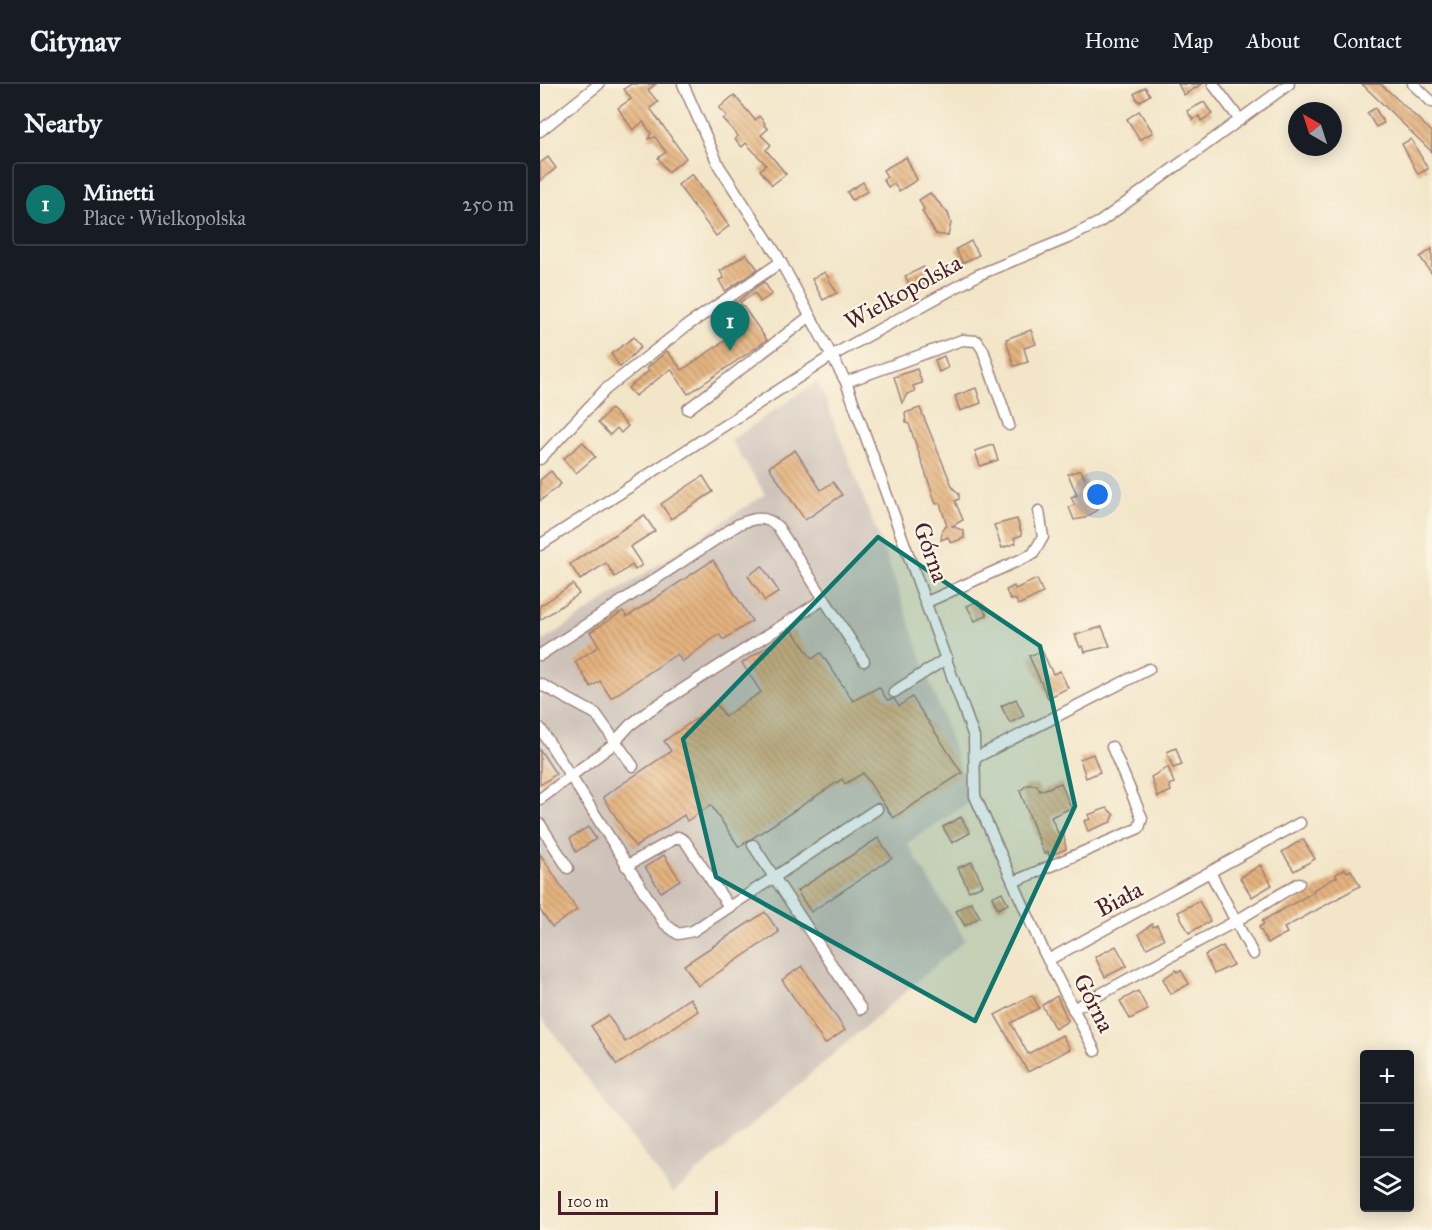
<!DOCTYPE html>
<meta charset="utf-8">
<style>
body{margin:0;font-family:"IM FELL Great Primer",serif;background:#242831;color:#f1f3f6}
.controls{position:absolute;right:18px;bottom:18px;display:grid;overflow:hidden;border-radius:6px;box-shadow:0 3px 15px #0003}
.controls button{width:54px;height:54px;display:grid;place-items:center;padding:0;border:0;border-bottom:2px solid #363941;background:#171b24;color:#f1f3f6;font:30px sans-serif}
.compass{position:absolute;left:748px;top:18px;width:54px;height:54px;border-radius:50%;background:#171b24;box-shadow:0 3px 15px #0003;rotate:321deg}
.scale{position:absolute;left:18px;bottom:15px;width:160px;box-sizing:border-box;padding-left:6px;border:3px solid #4a1f2b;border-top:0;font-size:16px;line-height:21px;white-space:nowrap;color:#4a1f2b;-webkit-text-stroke:4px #fcf5e5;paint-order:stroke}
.you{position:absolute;left:558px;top:411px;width:21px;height:21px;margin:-15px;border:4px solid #fff;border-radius:50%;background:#1a73e8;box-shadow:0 0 0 9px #1a73e833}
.badge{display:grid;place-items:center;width:39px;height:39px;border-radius:50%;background:#0f766e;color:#fff;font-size:20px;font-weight:700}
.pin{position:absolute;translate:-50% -50px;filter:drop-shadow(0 2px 3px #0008)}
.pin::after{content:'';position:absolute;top:32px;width:21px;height:18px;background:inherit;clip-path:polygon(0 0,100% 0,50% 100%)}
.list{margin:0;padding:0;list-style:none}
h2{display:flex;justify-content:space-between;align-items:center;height:78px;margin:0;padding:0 24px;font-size:26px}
h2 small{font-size:20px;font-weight:400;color:#9ea1a6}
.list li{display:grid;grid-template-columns:39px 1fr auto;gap:18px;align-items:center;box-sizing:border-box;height:84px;margin:0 12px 12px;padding:0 12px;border:2px solid #363941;border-radius:6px}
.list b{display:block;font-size:22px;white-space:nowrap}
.list p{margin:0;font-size:20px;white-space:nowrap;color:#9ea1a6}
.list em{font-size:20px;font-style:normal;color:#9ea1a6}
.icon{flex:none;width:33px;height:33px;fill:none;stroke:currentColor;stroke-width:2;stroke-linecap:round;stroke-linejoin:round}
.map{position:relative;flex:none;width:892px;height:1146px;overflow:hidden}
header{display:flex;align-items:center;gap:36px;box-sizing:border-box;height:84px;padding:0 30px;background:#171b24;border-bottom:2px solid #363941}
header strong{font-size:28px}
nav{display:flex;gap:33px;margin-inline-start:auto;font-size:21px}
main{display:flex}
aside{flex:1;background:#171b24}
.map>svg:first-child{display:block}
.industrial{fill:#cdc2b9}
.building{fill:url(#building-back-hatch)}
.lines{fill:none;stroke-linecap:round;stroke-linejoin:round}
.minor-casing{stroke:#9e827a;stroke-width:13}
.minor{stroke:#fff;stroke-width:10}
.marked{fill:#0f766e;fill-opacity:0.2;stroke:#0f766e;stroke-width:4.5;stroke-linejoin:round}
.labels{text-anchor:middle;stroke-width:4.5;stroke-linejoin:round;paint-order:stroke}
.street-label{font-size:24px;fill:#4a1f2b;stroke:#fcf5e5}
</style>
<header>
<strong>Citynav</strong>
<nav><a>Home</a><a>Map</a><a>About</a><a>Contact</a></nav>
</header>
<main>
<aside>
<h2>Nearby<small></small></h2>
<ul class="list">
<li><span class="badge">1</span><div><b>Minetti</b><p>Place · Wielkopolska</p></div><em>250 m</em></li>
</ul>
</aside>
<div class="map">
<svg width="892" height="1146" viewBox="0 0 892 1146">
<defs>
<pattern id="building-back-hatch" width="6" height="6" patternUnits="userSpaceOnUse" patternTransform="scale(1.5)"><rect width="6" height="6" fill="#e4b37f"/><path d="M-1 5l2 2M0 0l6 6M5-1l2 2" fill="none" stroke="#bb9168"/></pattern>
</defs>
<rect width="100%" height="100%" fill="#fcf5e5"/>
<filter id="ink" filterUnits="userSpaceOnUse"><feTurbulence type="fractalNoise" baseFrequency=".0167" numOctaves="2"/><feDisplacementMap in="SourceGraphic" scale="12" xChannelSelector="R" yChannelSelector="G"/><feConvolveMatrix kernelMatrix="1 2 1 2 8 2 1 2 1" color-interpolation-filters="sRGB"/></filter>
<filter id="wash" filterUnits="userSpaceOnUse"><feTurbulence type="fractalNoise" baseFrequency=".008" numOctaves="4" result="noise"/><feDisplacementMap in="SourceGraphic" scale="24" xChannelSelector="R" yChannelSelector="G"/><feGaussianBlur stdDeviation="1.35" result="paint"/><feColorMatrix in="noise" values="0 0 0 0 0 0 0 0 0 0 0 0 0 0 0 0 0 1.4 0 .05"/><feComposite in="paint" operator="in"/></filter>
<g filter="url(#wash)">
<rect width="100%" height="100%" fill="#f2e5c8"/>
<path class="industrial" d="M 278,297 L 343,464 L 432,717 L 367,759 L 425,856 L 133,1109 L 0,931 L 0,559 L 225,410 L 191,356 Z"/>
<g id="blocks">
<g class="building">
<path d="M 91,0 L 116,0 L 108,6 L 118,18 L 110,24 L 146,74 L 128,88 L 118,74 L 126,68 L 115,53 L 108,55 L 111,49 L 103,38 L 93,46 L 78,24 L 91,15 L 84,5 Z"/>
<path d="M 638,0 L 662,0 L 644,11 Z"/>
<path d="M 822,0 L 841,0 L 892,48 L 892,68 Z"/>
<path d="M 605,3 L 610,11 L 599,18 L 594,10 Z"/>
<path d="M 194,11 L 215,36 L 219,32 L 225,39 L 224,41 L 228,45 L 221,51 L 231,61 L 226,66 L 246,90 L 232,101 L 220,86 L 226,81 L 206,59 L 202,63 L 195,55 L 198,52 L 183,35 L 187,32 L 179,24 Z"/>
<path d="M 664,18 L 672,30 L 661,37 L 659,32 L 653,36 L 647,27 Z"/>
<path d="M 835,24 L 844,39 L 836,43 L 827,29 Z"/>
<path d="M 599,27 L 613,48 L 600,56 L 587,35 Z"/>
<path d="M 871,55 L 888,85 L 878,90 L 862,60 Z"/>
<path d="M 8,73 L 16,84 L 0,97 L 0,79 Z"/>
<path d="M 366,73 L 377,96 L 359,107 L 354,100 L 348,103 L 343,95 L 347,93 L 343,86 Z"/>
<path d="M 152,90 L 189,142 L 176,152 L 138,101 Z"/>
<path d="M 323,98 L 328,107 L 312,116 L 307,108 Z"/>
<path d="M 390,109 L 408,129 L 411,139 L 408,152 L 396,150 L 382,127 L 384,125 L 379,116 Z"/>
<path d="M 431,157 L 439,171 L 423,179 L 416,165 Z"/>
<path d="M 892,165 L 892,190 L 880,173 Z"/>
<path d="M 206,170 L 218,185 L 185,207 L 179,196 L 184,194 L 180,187 Z"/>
<path d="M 384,183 L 391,196 L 372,205 L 365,192 Z"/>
<path d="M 285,188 L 297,209 L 283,216 L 272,195 Z"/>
<path d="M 224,198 L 232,210 L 220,218 L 215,209 L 200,218 L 227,256 L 148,310 L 131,285 L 95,312 L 88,304 L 109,287 L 107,284 L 127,267 L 142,286 L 205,243 L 191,222 Z"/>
<path d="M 491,246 L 496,260 L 484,264 L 488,278 L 474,282 L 466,255 Z"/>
<path d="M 94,253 L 101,263 L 80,283 L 71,270 Z"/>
<path d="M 404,272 L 408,284 L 399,288 L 395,276 Z"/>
<path d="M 377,285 L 382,299 L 373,302 L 375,307 L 367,310 L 362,319 L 354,293 Z"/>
<path d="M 436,304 L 441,319 L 420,327 L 415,312 Z"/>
<path d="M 380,324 L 413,404 L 419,410 L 419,415 L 415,417 L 423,436 L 412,442 L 424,447 L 424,454 L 411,459 L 408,453 L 401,456 L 403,444 L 407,442 L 400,419 L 396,420 L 389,399 L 369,340 L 366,339 L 365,329 Z"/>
<path d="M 71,325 L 88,342 L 81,349 L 77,344 L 70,351 L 58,339 Z"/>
<path d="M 43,358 L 55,373 L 36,389 L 23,375 Z"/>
<path d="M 453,361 L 458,376 L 440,382 L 435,367 Z"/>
<path d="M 255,366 L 281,406 L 293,398 L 302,411 L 265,436 L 229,383 Z"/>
<path d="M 541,386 L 557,426 L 545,434 L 534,436 L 529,423 L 535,421 L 531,413 L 537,411 L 528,390 Z"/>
<path d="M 11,387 L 21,400 L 0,417 L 0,396 Z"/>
<path d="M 163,392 L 173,408 L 131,435 L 121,420 Z"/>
<path d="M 104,431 L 115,447 L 90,463 L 102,481 L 95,486 L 92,481 L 75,493 L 66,479 L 40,496 L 30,480 Z"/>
<path d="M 477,435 L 482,451 L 474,454 L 476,459 L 462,464 L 454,441 Z"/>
<path d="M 173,476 L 212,537 L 183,556 L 179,550 L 142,578 L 137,570 L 71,614 L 60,597 L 51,603 L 35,578 L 59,562 L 50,548 L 83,527 L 87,533 Z"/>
<path d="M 222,482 L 239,508 L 225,517 L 208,492 Z"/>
<path d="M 497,495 L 503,509 L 478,521 L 476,516 L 470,515 L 466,506 L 474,502 L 475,505 Z"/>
<path d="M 33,500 L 39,510 L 0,536 L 0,522 Z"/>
<path d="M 438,517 L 447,531 L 435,537 L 427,522 Z"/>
<path d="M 562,543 L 570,562 L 545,568 L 543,562 L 540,563 L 535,551 Z"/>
<path d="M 252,546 L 272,575 L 281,569 L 313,617 L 339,603 L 347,616 L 354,615 L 359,622 L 372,613 L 422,689 L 353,734 L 323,689 L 305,700 L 302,695 L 199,763 L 171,721 L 147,737 L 144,731 L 95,763 L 63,713 L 131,667 L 124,657 L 147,641 L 177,621 L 185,632 L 221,608 L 202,579 Z"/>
<path d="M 502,567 L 513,590 L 520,587 L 528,604 L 508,614 L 489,572 Z"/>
<path d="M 476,615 L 484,632 L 470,639 L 461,622 Z"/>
<path d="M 636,664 L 642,681 L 633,684 L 627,668 Z"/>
<path d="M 0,666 L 16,690 L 0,701 Z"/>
<path d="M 553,670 L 560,688 L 546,694 L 540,675 Z"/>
<path d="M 628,683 L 634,699 L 629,701 L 631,707 L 618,713 L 611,693 Z"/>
<path d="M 521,699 L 531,724 L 511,733 L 518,749 L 523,747 L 526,765 L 509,772 L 508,768 L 504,770 L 480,707 L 487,701 L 497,701 L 500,707 Z"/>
<path d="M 567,724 L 574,731 L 571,738 L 548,747 L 544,737 L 550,735 L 548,731 Z"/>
<path d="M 421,733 L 430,749 L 412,759 L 403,743 Z"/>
<path d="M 48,743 L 56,755 L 36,768 L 30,754 Z"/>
<path d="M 338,754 L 352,774 L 271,828 L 257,807 Z"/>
<path d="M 763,755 L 775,775 L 754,787 L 742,768 Z"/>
<path d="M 0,770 L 37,826 L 12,843 L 0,826 Z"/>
<path d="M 124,771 L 140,796 L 121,808 L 105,783 Z"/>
<path d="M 432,778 L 443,801 L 429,807 L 418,784 Z"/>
<path d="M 720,781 L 732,801 L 712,813 L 700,794 Z"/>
<path d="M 805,785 L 807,788 L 811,786 L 820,802 L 744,844 L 747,849 L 728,859 L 719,843 L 724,840 L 722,837 L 774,808 L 773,806 L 797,793 L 796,790 Z"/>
<path d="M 462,808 L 468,820 L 458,825 L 452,813 Z"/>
<path d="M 659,817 L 670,837 L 649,849 L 638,828 Z"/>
<path d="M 431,818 L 440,833 L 425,842 L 416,827 Z"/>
<path d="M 225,828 L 239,848 L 158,902 L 144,881 Z"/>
<path d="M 612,840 L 613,843 L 617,841 L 624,855 L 607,864 L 599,850 Z"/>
<path d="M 576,862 L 587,882 L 565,893 L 555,873 Z"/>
<path d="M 683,862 L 693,881 L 674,890 L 665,871 Z"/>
<path d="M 262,882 L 305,946 L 285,960 L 242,896 Z"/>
<path d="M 636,886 L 637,888 L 641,886 L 649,900 L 631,910 L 623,895 Z"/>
<path d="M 598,907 L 608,926 L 590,935 L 580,917 Z"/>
<path d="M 492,911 L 499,924 L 471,939 L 488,970 L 522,951 L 530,965 L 488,988 L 455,931 Z"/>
<path d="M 517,912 L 528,937 L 515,945 L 502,921 Z"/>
<path d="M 150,914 L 158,927 L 77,981 L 51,942 L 68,931 L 85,958 Z"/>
</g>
</g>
</g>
<g filter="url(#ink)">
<use href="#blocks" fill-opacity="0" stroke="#9e827a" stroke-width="1.5"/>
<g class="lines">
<defs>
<g id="minor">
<path d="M 143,0 L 179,82 L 237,171 L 306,298 L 434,653 L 435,712 L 504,868 L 555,967"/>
<path d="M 673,0 L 700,36"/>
<path d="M 873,0 L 892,18"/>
<path d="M 0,47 L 59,0"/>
<path d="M 306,298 L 422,256 L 437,257 L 443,266 L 469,341"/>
<path d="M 148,325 L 269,233"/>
<path d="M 0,375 L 66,305 L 145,243 L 241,178"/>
<path d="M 0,461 L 293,271 L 438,191 L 528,154 L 560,138 L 749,0"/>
<path d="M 284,515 L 324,577"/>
<path d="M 387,518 L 493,470 L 503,453 L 499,427"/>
<path d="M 0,571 L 199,440 C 214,434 226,431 238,443 L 284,515 L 110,626 L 90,641 L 71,662 L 0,715"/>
<path d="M 0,600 L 56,630 L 93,682"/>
<path d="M 354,608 L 407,574"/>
<path d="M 0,644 L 124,839 L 138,850 L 153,847 L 337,725"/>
<path d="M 437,673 L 609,585"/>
<path d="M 0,740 L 28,784"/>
<path d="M 213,761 L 321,925"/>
<path d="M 86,782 L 138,753 L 145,757 L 189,823"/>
<path d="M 671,790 L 713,870"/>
<path d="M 473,798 L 599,744 L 602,734 L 572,663"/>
<path d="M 508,876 L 760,739"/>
<path d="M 533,925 L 696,837 L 759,799"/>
</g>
</defs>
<use href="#minor" class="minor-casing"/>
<use href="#minor" class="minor"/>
</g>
</g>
<path class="marked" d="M 338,453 L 500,562 L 535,722 L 435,937 L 176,793 L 143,655 Z"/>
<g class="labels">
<g class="street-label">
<text transform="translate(363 208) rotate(-29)" y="8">Wielkopolska</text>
<text transform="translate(391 468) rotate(70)" y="8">Górna</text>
<text transform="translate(579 815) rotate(-28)" y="8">Biała</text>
<text transform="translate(554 919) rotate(63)" y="8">Górna</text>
</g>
</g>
</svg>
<div class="controls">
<button>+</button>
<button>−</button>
<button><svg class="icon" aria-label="layers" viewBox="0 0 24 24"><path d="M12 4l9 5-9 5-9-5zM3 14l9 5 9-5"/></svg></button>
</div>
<svg class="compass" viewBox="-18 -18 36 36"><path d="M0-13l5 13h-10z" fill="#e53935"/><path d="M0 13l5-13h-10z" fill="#9ea1a6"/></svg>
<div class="scale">100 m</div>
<div class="you"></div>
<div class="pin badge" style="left:190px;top:267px">1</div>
</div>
</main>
